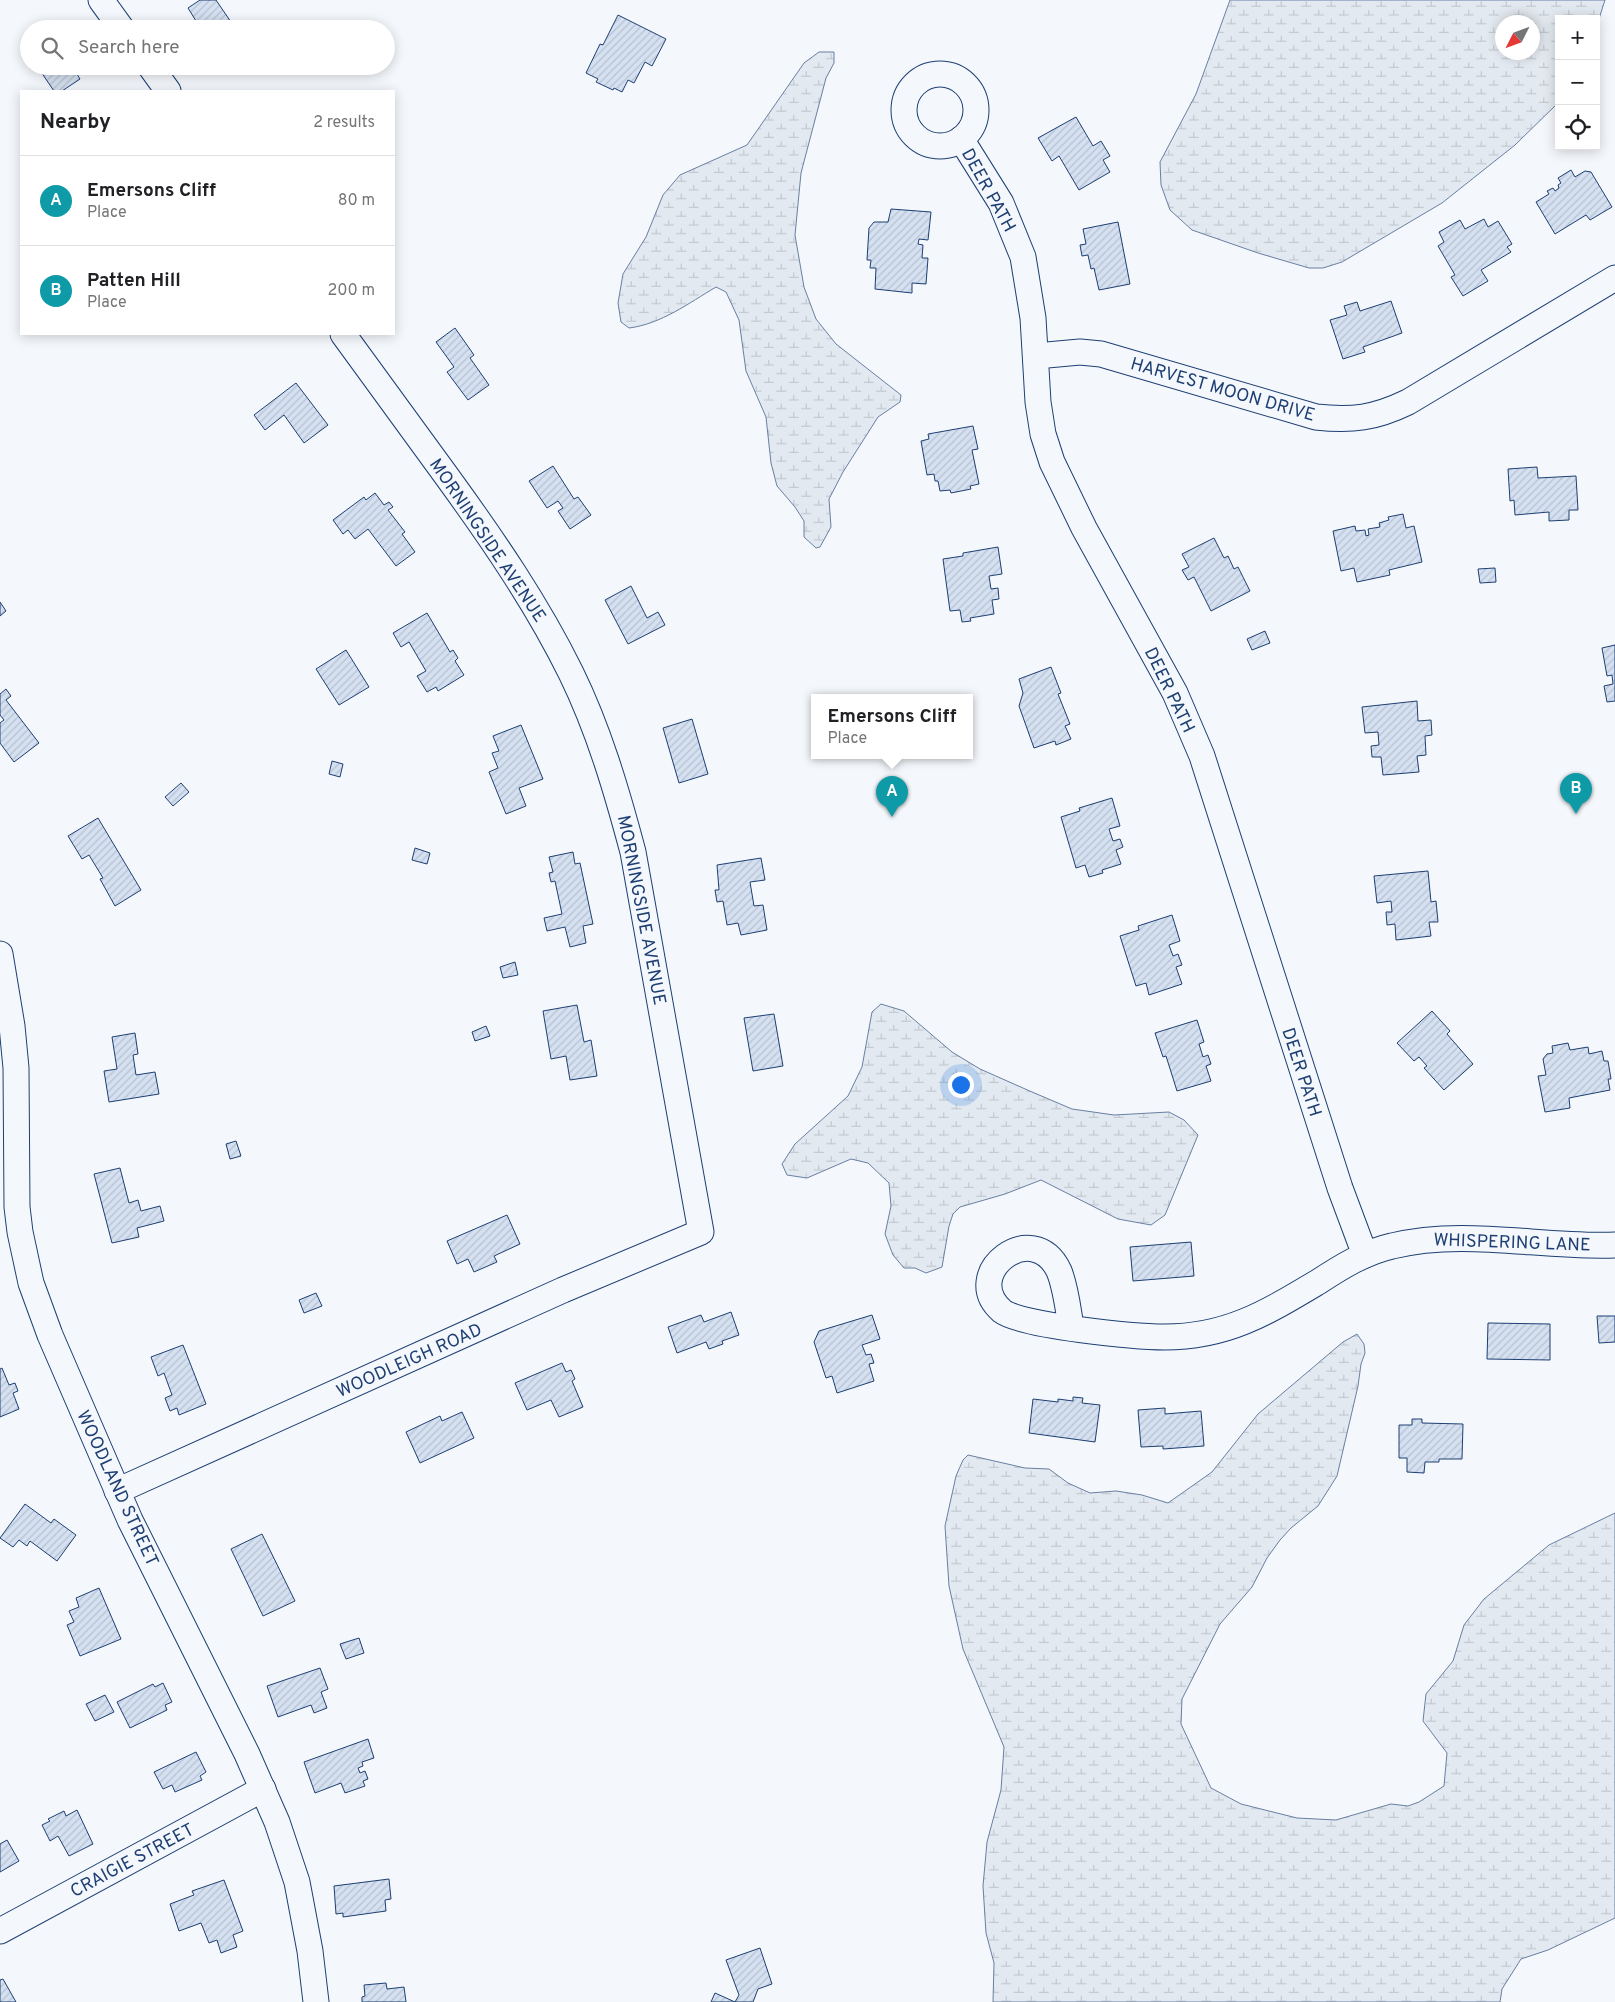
<!DOCTYPE html>
<meta charset="utf-8">
<style>
body{margin:0;font-family:Overpass,sans-serif;background:#f2f2f2;color:#202124}
.controls{position:absolute;right:15px;top:15px;display:grid;overflow:hidden;border-radius:0px;box-shadow:0 2px 12px #0003}
.controls button{width:45px;height:45px;display:grid;place-items:center;padding:0;border:0;border-bottom:1px solid #e0e0e0;background:#fff;color:#202124;font:25px sans-serif}
.compass{position:absolute;left:1495px;top:15px;width:45px;height:45px;border-radius:50%;background:#fff;box-shadow:0 2px 12px #0003;rotate:228deg}
.you{position:absolute;left:960px;top:1084px;width:18px;height:18px;margin:-12px;border:4px solid #fff;border-radius:50%;background:#1a73e8;box-shadow:0 0 0 8px #1a73e833}
.badge{display:grid;place-items:center;width:32px;height:32px;border-radius:50%;background:#c62828;color:#fff;font-size:16px;font-weight:700}
.pin{position:absolute;translate:-50% -41px;filter:drop-shadow(0 1px 2px #0008)}
.pin::after{content:'';position:absolute;top:26px;width:18px;height:15px;background:inherit;clip-path:polygon(0 0,100% 0,50% 100%)}
.popup{position:absolute;left:811px;top:694px;width:162px;height:65px;box-sizing:border-box;display:grid;place-content:center;border-radius:0px;background:#fff;filter:drop-shadow(0 1px 4px #0005);font-size:16px;white-space:nowrap;color:#757577}
.popup b{font-size:19px;color:#202124}
.popup::after{content:'';position:absolute;left:50%;top:100%;margin-left:-10px;border:10px solid transparent;border-top-color:#fff}
.list{margin:0;padding:0;list-style:none}
h2{display:flex;justify-content:space-between;align-items:center;height:65px;margin:0;padding:0 20px;font-size:21px}
h2 small{font-size:16px;font-weight:400;color:#757577}
.list li{display:grid;grid-template-columns:32px 1fr auto;gap:15px;align-items:center;box-sizing:border-box;height:90px;padding:0 20px;border-top:1px solid #e0e0e0}
.list b{display:block;font-size:19px;white-space:nowrap}
.list p{margin:0;font-size:16px;white-space:nowrap;color:#757577}
.list em{font-size:16px;font-style:normal;color:#757577}
.icon{flex:none;width:28px;height:28px;fill:none;stroke:currentColor;stroke-width:2;stroke-linecap:round;stroke-linejoin:round}
.map{position:relative;flex:none;width:1615px;height:2002px;overflow:hidden}
.search{position:absolute;background:#fff;box-shadow:0 2px 12px #0003;left:20px;top:20px;width:375px;height:55px;display:flex;align-items:center;gap:12px;box-sizing:border-box;padding:0 18px;border-radius:28px;color:#757577;font-size:19px}
.panel{position:absolute;background:#fff;box-shadow:0 2px 12px #0003;left:20px;top:90px;width:375px;height:245px;border-radius:0px}
.map>svg:first-child{display:block}
.wetland{fill:url(#wetland-marsh);stroke:#687fa3;fill-rule:evenodd}
.building{fill:url(#building-hatch);stroke:#1d3f73}
.lines{fill:none;stroke-linecap:round;stroke-linejoin:round}
.minor-casing{stroke:#1d3f73;stroke-width:27}
.minor{stroke:#f4f7fb;stroke-width:25}
.labels{text-anchor:middle;stroke-width:4;stroke-linejoin:round;paint-order:stroke}
.street-label{font-size:18px;fill:#1d3f73;stroke:#f4f7fb}
</style>
<div class="map">
<svg width="1615" height="2002" viewBox="0 0 1615 2002">
<defs>
<pattern id="wetland-marsh" width="20" height="14" patternUnits="userSpaceOnUse" patternTransform="scale(1.25)"><rect width="20" height="14" fill="#e3e9f0"/><path d="M1 5h8M5 5V1M11 12h8M15 12V8" fill="none" stroke="#c2c9d1"/></pattern>
<pattern id="building-hatch" width="6" height="6" patternUnits="userSpaceOnUse" patternTransform="scale(1.25)"><rect width="6" height="6" fill="#d5e0f0"/><path d="M-1 1l2-2M0 6l6-6M5 7l2-2" fill="none" stroke="#b6c1d1"/></pattern>
</defs>
<rect width="100%" height="100%" fill="#f4f7fb"/>
<g class="wetland">
<path d="M 1230,0 L 1605,0 L 1596,28 L 1596,19 L 1559,19 L 1559,102 L 1515,145 L 1442,203 L 1342,262 L 1323,268 L 1309,268 L 1258,253 L 1192,230 L 1170,210 L 1161,185 L 1160,162 L 1196,94 ZM 1502,22 L 1532,22 L 1532,52 L 1502,52 Z"/>
<path d="M 819,52 L 834,52 L 834,63 L 826,78 L 801,173 L 795,235 L 804,287 L 816,319 L 836,344 L 901,395 L 900,402 L 878,417 L 843,472 L 829,499 L 831,527 L 820,547 L 816,548 L 804,537 L 804,521 L 795,507 L 777,486 L 771,463 L 766,417 L 746,371 L 739,320 L 726,292 L 716,287 C 689,303 661,324 629,328 L 621,322 L 618,303 L 623,274 L 646,237 L 663,195 L 680,175 L 747,145 L 804,63 Z"/>
<path d="M 881,1004 L 904,1011 L 952,1052 L 980,1069 L 1032,1092 L 1072,1109 L 1114,1115 L 1169,1112 L 1184,1120 L 1198,1135 L 1165,1215 L 1151,1225 L 1118,1219 L 1041,1180 L 1005,1194 L 960,1207 L 953,1214 L 949,1226 L 942,1267 L 926,1273 L 915,1268 L 904,1268 L 893,1255 L 885,1234 L 891,1206 L 889,1183 L 868,1163 L 851,1159 L 807,1178 L 787,1175 L 782,1164 L 795,1144 L 848,1096 L 862,1067 L 872,1012 Z"/>
<path d="M 1357,1334 L 1364,1344 L 1365,1353 L 1361,1364 L 1358,1386 L 1337,1476 L 1318,1506 L 1291,1528 L 1280,1540 L 1267,1558 L 1252,1587 L 1220,1624 L 1182,1699 L 1181,1724 L 1211,1788 L 1241,1804 L 1297,1818 L 1336,1820 L 1391,1804 L 1408,1806 L 1419,1802 L 1444,1786 L 1447,1753 L 1423,1721 L 1426,1694 L 1453,1661 L 1464,1625 L 1484,1599 L 1549,1545 L 1615,1513 L 1615,1918 L 1548,1950 L 1521,1959 L 1502,1989 L 1500,2002 L 993,2002 L 994,1963 L 986,1933 L 983,1886 L 987,1842 L 1001,1790 L 1004,1747 L 963,1649 L 949,1586 L 945,1526 L 956,1476 L 963,1460 L 968,1455 L 1025,1468 L 1049,1469 L 1068,1483 L 1090,1493 L 1116,1491 L 1142,1495 L 1168,1503 L 1212,1472 L 1258,1414 L 1343,1342 Z"/>
</g>
<g class="building">
<path d="M 200,0 L 216,0 L 233,25 L 237,22 L 241,29 L 201,29 L 188,8 Z"/>
<path d="M 618,15 L 666,39 L 652,66 L 645,62 L 634,83 L 628,80 L 622,92 L 614,88 L 613,90 L 596,82 L 598,79 L 586,73 L 600,44 L 603,45 Z"/>
<path d="M 29,54 L 29,66 L 35,66 L 31,69 L 23,58 Z"/>
<path d="M 37,66 L 72,66 L 80,79 L 62,91 L 54,91 Z"/>
<path d="M 1076,117 L 1093,146 L 1101,141 L 1110,156 L 1103,160 L 1110,172 L 1079,190 L 1059,156 L 1052,161 L 1038,138 Z"/>
<path d="M 1571,170 L 1575,177 L 1585,171 L 1591,172 L 1612,207 L 1590,220 L 1586,215 L 1555,234 L 1536,202 L 1549,194 L 1547,191 L 1553,188 L 1555,191 L 1559,188 L 1558,185 L 1561,183 L 1558,178 Z"/>
<path d="M 891,209 L 931,212 L 928,240 L 919,239 L 918,244 L 923,245 L 922,258 L 928,258 L 926,284 L 912,283 L 912,293 L 875,289 L 876,268 L 870,268 L 871,260 L 867,260 L 869,228 L 874,222 L 888,222 Z"/>
<path d="M 1484,219 L 1488,227 L 1498,221 L 1512,244 L 1507,247 L 1511,252 L 1481,270 L 1488,281 L 1463,296 L 1451,277 L 1455,275 L 1438,246 L 1444,242 L 1439,232 L 1460,220 L 1465,229 Z"/>
<path d="M 1118,222 L 1130,284 L 1099,290 L 1094,268 L 1091,269 L 1088,255 L 1082,256 L 1080,245 L 1086,244 L 1083,229 Z"/>
<path d="M 1391,301 L 1402,333 L 1363,347 L 1365,352 L 1343,359 L 1330,320 L 1347,315 L 1344,306 L 1357,302 L 1360,311 Z"/>
<path d="M 455,328 L 474,355 L 470,358 L 489,385 L 468,400 L 447,372 L 454,367 L 436,342 Z"/>
<path d="M 296,383 L 328,425 L 304,443 L 284,415 L 265,430 L 254,415 Z"/>
<path d="M 973,426 L 978,449 L 972,450 L 979,484 L 970,486 L 971,489 L 951,493 L 950,490 L 940,491 L 938,481 L 935,481 L 934,474 L 927,475 L 921,441 L 929,439 L 928,434 Z"/>
<path d="M 553,466 L 574,499 L 578,497 L 591,515 L 570,529 L 558,511 L 563,508 L 558,501 L 547,508 L 529,481 Z"/>
<path d="M 1537,467 L 1538,478 L 1576,476 L 1578,510 L 1569,510 L 1569,520 L 1549,521 L 1549,512 L 1515,515 L 1514,500 L 1510,501 L 1508,469 Z"/>
<path d="M 375,493 L 384,505 L 389,502 L 393,507 L 388,510 L 405,532 L 402,534 L 415,552 L 396,566 L 368,529 L 355,539 L 348,530 L 343,534 L 333,520 L 364,497 L 366,500 Z"/>
<path d="M 1403,514 L 1406,528 L 1414,526 L 1422,562 L 1389,570 L 1390,575 L 1357,582 L 1354,568 L 1341,571 L 1333,531 L 1355,526 L 1356,531 L 1365,530 L 1366,536 L 1369,535 L 1368,529 L 1380,527 L 1379,523 L 1389,520 L 1388,517 Z"/>
<path d="M 1214,538 L 1224,558 L 1228,556 L 1234,569 L 1238,567 L 1250,591 L 1211,611 L 1194,577 L 1188,580 L 1182,570 L 1189,567 L 1182,554 Z"/>
<path d="M 998,547 L 1002,574 L 989,576 L 991,589 L 998,588 L 999,599 L 992,600 L 994,614 L 970,618 L 971,621 L 962,622 L 960,610 L 950,611 L 943,559 L 963,556 L 963,553 Z"/>
<path d="M 1495,568 L 1496,582 L 1480,583 L 1478,569 Z"/>
<path d="M 631,586 L 647,618 L 658,612 L 665,625 L 628,644 L 605,600 Z"/>
<path d="M 0,602 L 6,611 L 0,616 Z"/>
<path d="M 427,613 L 450,652 L 453,650 L 458,658 L 455,661 L 464,675 L 438,691 L 436,687 L 427,692 L 417,676 L 426,671 L 409,642 L 401,647 L 393,633 Z"/>
<path d="M 1265,631 L 1270,643 L 1252,650 L 1247,639 Z"/>
<path d="M 1615,645 L 1615,701 L 1607,702 L 1604,686 L 1613,684 L 1612,675 L 1607,676 L 1602,648 Z"/>
<path d="M 346,650 L 369,687 L 339,705 L 316,669 Z"/>
<path d="M 1051,667 L 1061,693 L 1058,694 L 1070,724 L 1065,726 L 1071,739 L 1056,745 L 1055,741 L 1034,748 L 1019,706 L 1023,693 L 1019,679 Z"/>
<path d="M 6,689 L 11,696 L 6,700 L 39,743 L 14,762 L 0,743 L 0,723 L 4,720 L 0,715 L 0,694 Z"/>
<path d="M 1417,701 L 1418,721 L 1431,720 L 1432,735 L 1425,736 L 1426,755 L 1417,756 L 1419,772 L 1383,775 L 1381,757 L 1372,757 L 1371,746 L 1379,745 L 1378,732 L 1365,733 L 1362,707 Z"/>
<path d="M 692,719 L 708,774 L 679,783 L 663,728 Z"/>
<path d="M 521,725 L 543,779 L 519,788 L 526,806 L 506,814 L 489,772 L 498,768 L 492,753 L 499,751 L 493,736 Z"/>
<path d="M 332,761 L 343,764 L 340,777 L 329,774 Z"/>
<path d="M 181,783 L 189,792 L 173,806 L 165,797 Z"/>
<path d="M 1112,798 L 1120,826 L 1109,829 L 1113,841 L 1120,839 L 1123,847 L 1116,850 L 1121,864 L 1102,870 L 1103,873 L 1089,877 L 1085,865 L 1076,868 L 1061,817 L 1080,811 L 1079,808 Z"/>
<path d="M 98,818 L 141,890 L 115,906 L 100,879 L 103,878 L 89,855 L 82,859 L 68,836 Z"/>
<path d="M 415,848 L 430,853 L 427,864 L 412,860 Z"/>
<path d="M 573,852 L 575,864 L 580,863 L 593,924 L 583,926 L 586,943 L 570,947 L 565,927 L 547,931 L 544,918 L 562,914 L 555,881 L 551,882 L 549,873 L 553,872 L 549,857 Z"/>
<path d="M 761,858 L 765,880 L 750,882 L 754,906 L 763,905 L 767,930 L 741,935 L 738,923 L 727,925 L 723,901 L 717,902 L 715,890 L 719,890 L 717,865 Z"/>
<path d="M 1428,871 L 1431,902 L 1436,901 L 1438,922 L 1429,922 L 1431,936 L 1396,940 L 1395,924 L 1387,925 L 1386,912 L 1392,912 L 1391,901 L 1377,903 L 1374,876 Z"/>
<path d="M 1172,915 L 1180,941 L 1169,945 L 1173,956 L 1178,954 L 1182,965 L 1176,967 L 1182,984 L 1149,995 L 1146,983 L 1136,986 L 1120,936 L 1139,930 L 1138,926 Z"/>
<path d="M 515,962 L 518,975 L 503,978 L 500,967 Z"/>
<path d="M 577,1005 L 584,1042 L 591,1040 L 597,1076 L 570,1080 L 566,1056 L 551,1059 L 543,1011 Z"/>
<path d="M 1432,1011 L 1450,1031 L 1447,1034 L 1473,1064 L 1444,1090 L 1424,1068 L 1427,1066 L 1419,1057 L 1414,1061 L 1397,1043 Z"/>
<path d="M 774,1014 L 783,1066 L 753,1071 L 744,1018 Z"/>
<path d="M 1197,1020 L 1204,1042 L 1199,1044 L 1203,1057 L 1208,1055 L 1211,1064 L 1206,1066 L 1211,1081 L 1177,1091 L 1166,1056 L 1163,1057 L 1155,1033 Z"/>
<path d="M 486,1026 L 490,1036 L 475,1041 L 472,1032 Z"/>
<path d="M 135,1033 L 138,1054 L 133,1055 L 136,1075 L 155,1072 L 159,1094 L 109,1102 L 104,1071 L 117,1069 L 112,1037 Z"/>
<path d="M 1568,1043 L 1570,1050 L 1588,1047 L 1589,1054 L 1602,1051 L 1604,1061 L 1608,1061 L 1611,1079 L 1608,1079 L 1610,1090 L 1569,1098 L 1570,1108 L 1545,1112 L 1538,1076 L 1546,1075 L 1543,1059 L 1547,1054 L 1553,1053 L 1552,1046 Z"/>
<path d="M 236,1141 L 241,1156 L 230,1159 L 226,1144 Z"/>
<path d="M 120,1168 L 129,1203 L 138,1200 L 141,1211 L 160,1206 L 164,1221 L 137,1228 L 139,1237 L 112,1243 L 94,1174 Z"/>
<path d="M 507,1215 L 520,1244 L 494,1256 L 497,1262 L 474,1272 L 468,1259 L 457,1264 L 447,1241 Z"/>
<path d="M 1191,1242 L 1194,1276 L 1133,1281 L 1130,1247 Z"/>
<path d="M 316,1293 L 322,1306 L 304,1313 L 299,1300 Z"/>
<path d="M 731,1312 L 739,1335 L 722,1341 L 723,1344 L 709,1349 L 706,1342 L 677,1353 L 668,1327 L 701,1315 L 704,1322 Z"/>
<path d="M 872,1315 L 880,1339 L 862,1345 L 866,1355 L 871,1354 L 874,1363 L 869,1364 L 874,1381 L 837,1393 L 832,1376 L 826,1378 L 814,1342 L 819,1331 Z"/>
<path d="M 1597,1316 L 1615,1316 L 1615,1342 L 1599,1343 Z"/>
<path d="M 1488,1323 L 1550,1324 L 1550,1360 L 1487,1359 Z"/>
<path d="M 183,1345 L 206,1404 L 179,1415 L 177,1408 L 170,1411 L 165,1398 L 172,1395 L 164,1373 L 158,1376 L 151,1357 Z"/>
<path d="M 562,1363 L 566,1372 L 571,1370 L 575,1379 L 572,1381 L 583,1407 L 559,1417 L 551,1400 L 527,1410 L 515,1383 Z"/>
<path d="M 2,1368 L 9,1385 L 15,1383 L 18,1391 L 13,1393 L 19,1409 L 0,1417 L 0,1369 Z"/>
<path d="M 1073,1397 L 1083,1398 L 1082,1403 L 1100,1405 L 1095,1442 L 1029,1433 L 1033,1399 L 1058,1402 L 1058,1399 L 1073,1401 Z"/>
<path d="M 1165,1408 L 1165,1414 L 1201,1411 L 1204,1446 L 1163,1449 L 1163,1446 L 1141,1447 L 1138,1410 Z"/>
<path d="M 462,1412 L 474,1438 L 420,1463 L 406,1432 L 440,1416 L 442,1421 Z"/>
<path d="M 1412,1419 L 1422,1419 L 1422,1423 L 1463,1424 L 1462,1459 L 1439,1459 L 1439,1462 L 1425,1462 L 1424,1473 L 1407,1472 L 1407,1458 L 1399,1458 L 1399,1425 L 1412,1425 Z"/>
<path d="M 25,1504 L 51,1523 L 54,1519 L 76,1535 L 57,1561 L 30,1541 L 27,1546 L 19,1540 L 13,1547 L 0,1538 Z"/>
<path d="M 262,1534 L 295,1601 L 263,1616 L 231,1549 Z"/>
<path d="M 99,1588 L 121,1639 L 80,1656 L 67,1625 L 74,1622 L 69,1611 L 79,1607 L 76,1598 Z"/>
<path d="M 359,1638 L 364,1653 L 346,1659 L 340,1644 Z"/>
<path d="M 320,1668 L 328,1689 L 321,1692 L 327,1708 L 314,1713 L 311,1705 L 278,1717 L 267,1686 Z"/>
<path d="M 163,1683 L 172,1702 L 165,1705 L 167,1710 L 130,1728 L 117,1702 L 153,1684 L 155,1687 Z"/>
<path d="M 105,1695 L 114,1712 L 95,1721 L 86,1704 Z"/>
<path d="M 368,1739 L 374,1758 L 362,1762 L 363,1766 L 358,1768 L 360,1773 L 365,1771 L 368,1779 L 363,1781 L 365,1786 L 345,1793 L 341,1783 L 315,1793 L 304,1762 Z"/>
<path d="M 196,1752 L 206,1772 L 200,1776 L 202,1780 L 175,1792 L 172,1785 L 163,1789 L 154,1772 Z"/>
<path d="M 77,1810 L 93,1844 L 69,1856 L 58,1836 L 50,1841 L 42,1825 L 50,1821 L 48,1819 L 64,1811 L 66,1816 Z"/>
<path d="M 7,1840 L 19,1861 L 0,1872 L 0,1844 Z"/>
<path d="M 389,1879 L 391,1899 L 385,1900 L 386,1911 L 343,1917 L 343,1913 L 336,1914 L 334,1886 Z"/>
<path d="M 224,1880 L 243,1931 L 233,1935 L 237,1947 L 221,1953 L 217,1940 L 209,1943 L 201,1923 L 179,1931 L 170,1904 L 194,1895 L 192,1891 Z"/>
<path d="M 760,1948 L 772,1984 L 758,1989 L 753,2002 L 735,2002 L 739,1995 L 726,1960 Z"/>
<path d="M 3,1979 L 16,2002 L 0,2002 L 0,1980 Z"/>
<path d="M 386,1983 L 387,1989 L 404,1987 L 406,2002 L 362,2002 L 362,1997 L 365,1996 L 364,1985 Z"/>
<path d="M 715,1993 L 735,2002 L 711,2002 Z"/>
</g>
<g class="lines">
<defs>
<g id="minor">
<path d="M 101,0 L 122,29"/>
<path d="M 150,66 L 168,91"/>
<circle cx="940" cy="110" r="36"/>
<path d="M 961,139 L 1001,203 L 1023,257 L 1033,318 L 1038,402 L 1043,434 L 1052,462 L 1084,528 L 1175,693 L 1202,756 L 1340,1188 L 1365,1255"/>
<path d="M 1036,356 L 1080,352 L 1101,354 L 1316,417 C 1352,421 1375,418 1408,402 L 1615,278"/>
<path d="M 0,954 L 12,1026 L 16,1068 L 17,1207 L 20,1232 L 31,1283 L 50,1335 L 130,1520 L 247,1754 L 277,1822 L 297,1882 L 310,1951 L 316,2002"/>
<path d="M 1071,1327 C 1068,1309 1066,1288 1059,1271 C 1033,1216 959,1274 1002,1311 C 1021,1326 1137,1337 1165,1337 C 1227,1337 1266,1313 1318,1282 C 1341,1267 1365,1252 1392,1246 C 1465,1228 1541,1248 1615,1245"/>
<path d="M 117,1491 L 563,1290 L 701,1232 L 633,852 C 617,792 599,730 571,673 C 537,604 493,540 448,478 C 413,430 378,382 343,334"/>
<path d="M 0,1931 L 263,1789"/>
</g>
</defs>
<use href="#minor" class="minor-casing"/>
<use href="#minor" class="minor"/>
</g>
<g class="labels">
<g class="street-label">
<text transform="translate(989 190) rotate(61)" y="6">DEER PATH</text>
<text transform="translate(1223 389) rotate(16)" y="6">HARVEST MOON DRIVE</text>
<text transform="translate(488 540) rotate(56)" y="6">MORNINGSIDE AVENUE</text>
<text transform="translate(1170 690) rotate(64)" y="6">DEER PATH</text>
<text transform="translate(642 910) rotate(79)" y="6">MORNINGSIDE AVENUE</text>
<text transform="translate(1302 1072) rotate(72)" y="6">DEER PATH</text>
<text transform="translate(1512 1242) rotate(2)" y="6">WHISPERING LANE</text>
<text transform="translate(409 1360) rotate(-24)" y="6">WOODLEIGH ROAD</text>
<text transform="translate(118 1488) rotate(65)" y="6">WOODLAND STREET</text>
<text transform="translate(132 1860) rotate(-28)" y="6">CRAIGIE STREET</text>
</g>
</g>
</svg>
<div class="controls">
<button>+</button>
<button>−</button>
<button><svg class="icon" aria-label="locate" viewBox="0 0 24 24"><circle cx="12" cy="12" r="6"/><path d="M12 2v4M12 18v4M2 12h4M18 12h4"/></svg></button>
</div>
<svg class="compass" viewBox="-18 -18 36 36"><path d="M0-13l5 13h-10z" fill="#e53935"/><path d="M0 13l5-13h-10z" fill="#757577"/></svg>
<div class="you"></div>
<div class="pin badge" style="left:892px;top:817px;background:#0f9aa8">A</div>
<div class="popup"><b>Emersons Cliff</b>Place</div>
<div class="pin badge" style="left:1576px;top:814px;background:#0f9aa8">B</div>
<div class="search"><svg class="icon" aria-label="search" viewBox="0 0 24 24"><circle cx="10" cy="10" r="6"/><path d="M15 15l6 6"/></svg>Search here</div>
<section class="panel">
<h2>Nearby<small>2 results</small></h2>
<ul class="list">
<li><span class="badge" style="background:#0f9aa8">A</span><div><b>Emersons Cliff</b><p>Place</p></div><em>80 m</em></li>
<li><span class="badge" style="background:#0f9aa8">B</span><div><b>Patten Hill</b><p>Place</p></div><em>200 m</em></li>
</ul>
</section>
</div>
